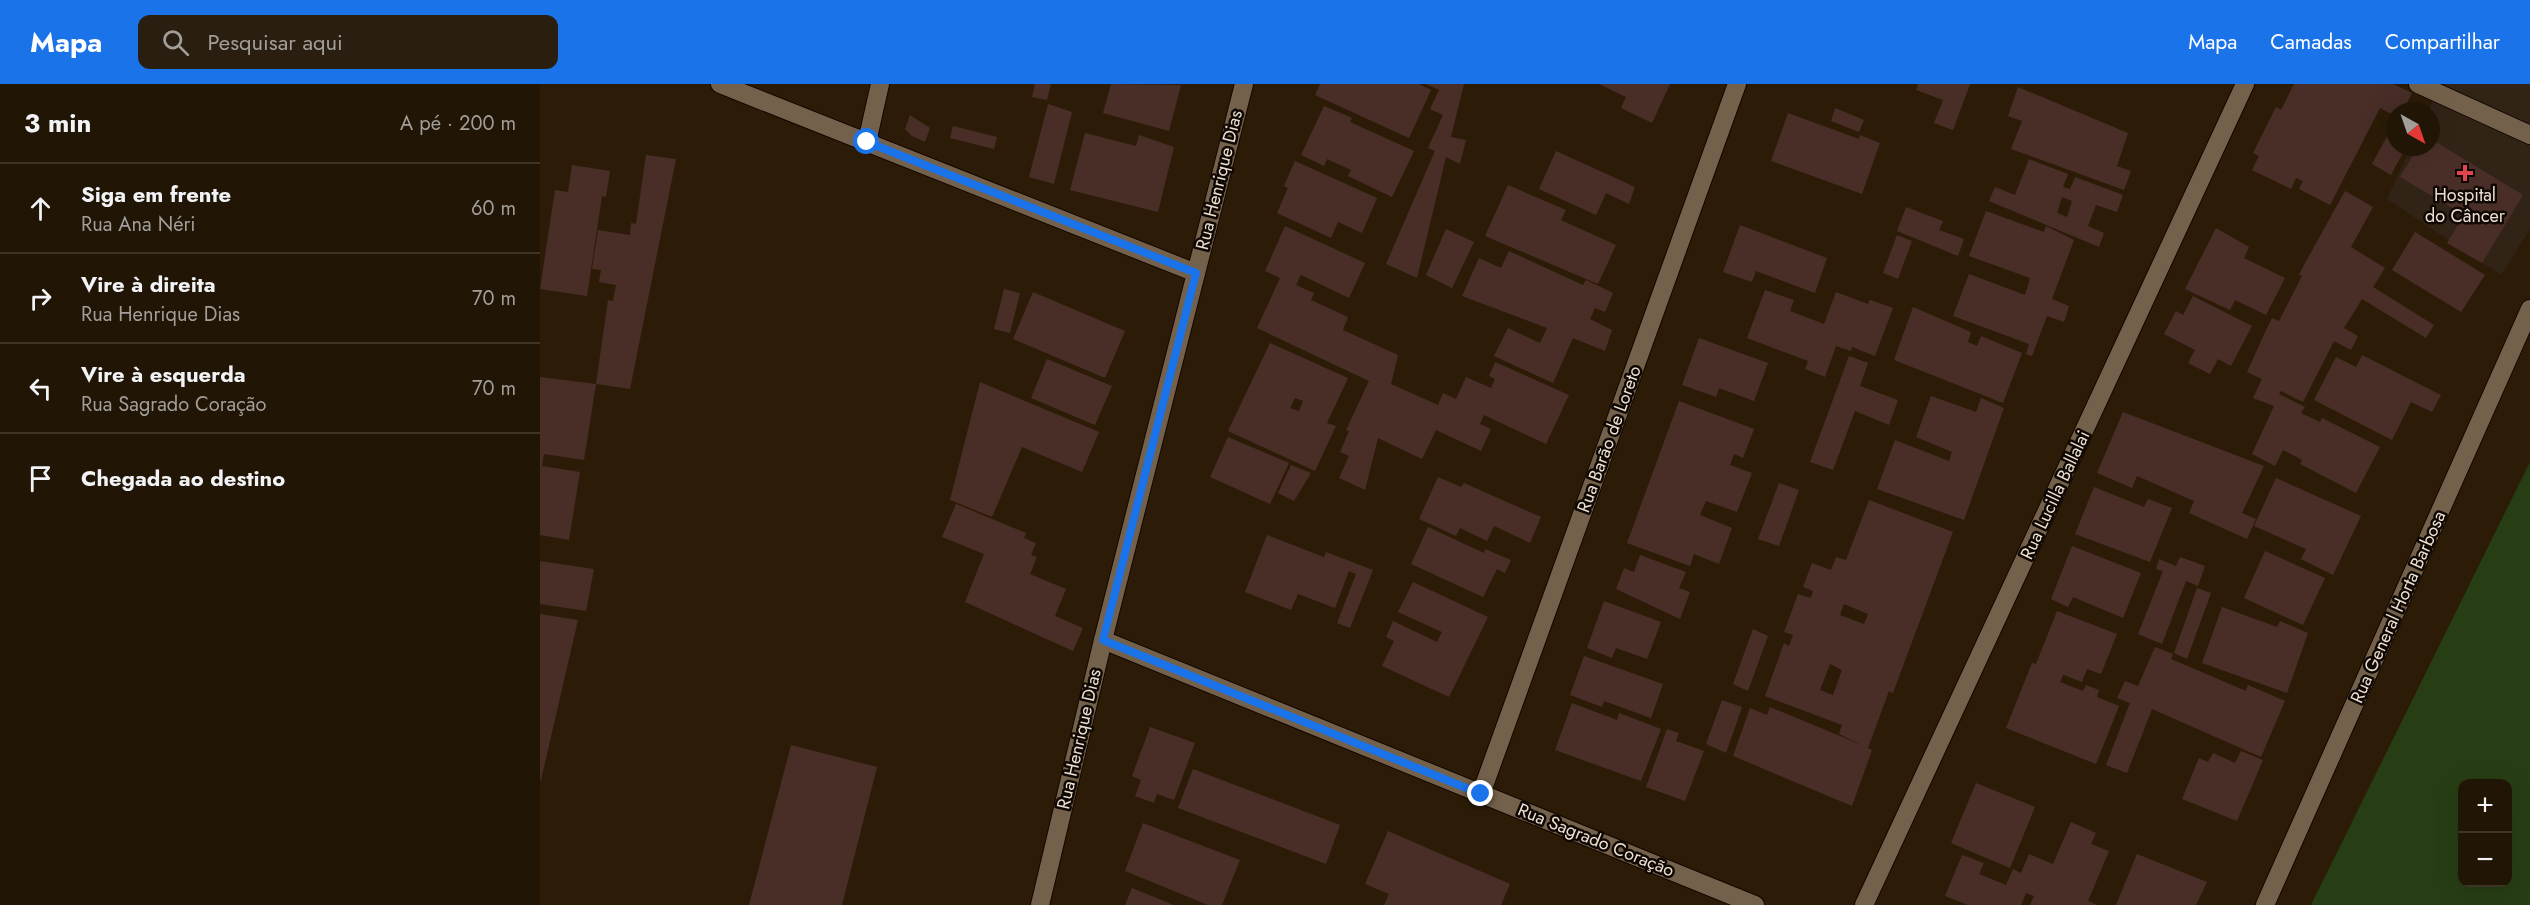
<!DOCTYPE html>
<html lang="pt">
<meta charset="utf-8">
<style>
body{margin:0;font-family:Jost,sans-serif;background:#291e0f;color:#f1f3f6}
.controls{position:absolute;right:18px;bottom:18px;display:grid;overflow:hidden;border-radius:12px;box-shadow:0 6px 24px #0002}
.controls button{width:54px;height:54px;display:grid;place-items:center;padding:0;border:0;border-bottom:2px solid #3e3427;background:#211505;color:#f1f3f6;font:30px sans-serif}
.compass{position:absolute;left:1846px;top:18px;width:54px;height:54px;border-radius:50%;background:#211505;box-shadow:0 6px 24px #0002;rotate:140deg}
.stop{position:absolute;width:18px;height:18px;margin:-14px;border:4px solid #1a73e8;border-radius:50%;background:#fff}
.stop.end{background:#1a73e8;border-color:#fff;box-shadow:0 2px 6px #0008}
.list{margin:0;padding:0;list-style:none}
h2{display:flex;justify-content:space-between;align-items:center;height:78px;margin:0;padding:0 24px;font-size:26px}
h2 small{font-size:20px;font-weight:400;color:#a29f9a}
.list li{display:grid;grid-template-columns:39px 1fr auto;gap:18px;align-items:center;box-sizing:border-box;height:90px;padding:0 24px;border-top:2px solid #3e3427}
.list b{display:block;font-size:22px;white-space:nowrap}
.list p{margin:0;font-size:20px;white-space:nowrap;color:#a29f9a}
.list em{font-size:20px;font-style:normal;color:#a29f9a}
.icon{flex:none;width:33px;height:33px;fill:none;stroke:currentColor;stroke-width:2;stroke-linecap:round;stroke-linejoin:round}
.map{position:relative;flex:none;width:1990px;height:821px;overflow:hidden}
header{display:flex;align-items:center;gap:36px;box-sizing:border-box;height:84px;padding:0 30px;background:#1a73e8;color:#fff}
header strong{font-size:28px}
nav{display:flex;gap:33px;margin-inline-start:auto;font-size:21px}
.search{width:420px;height:54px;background:#291e0f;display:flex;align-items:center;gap:15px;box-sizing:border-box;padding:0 21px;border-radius:12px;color:#a29f9a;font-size:22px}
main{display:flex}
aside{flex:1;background:#211505}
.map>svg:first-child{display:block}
.medical{fill:#322317}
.green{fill:#273e14;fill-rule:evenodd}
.building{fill:#492e28;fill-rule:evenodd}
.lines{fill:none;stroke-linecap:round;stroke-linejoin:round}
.street-casing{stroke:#140600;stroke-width:20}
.street{stroke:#74614b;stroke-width:18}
.route{stroke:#1a73e8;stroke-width:8}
.health-dot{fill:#e0444e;stroke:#0f0802;stroke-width:2}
.labels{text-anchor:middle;stroke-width:5;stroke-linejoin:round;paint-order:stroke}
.street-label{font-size:18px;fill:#ebe0d3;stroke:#0f0802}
.poi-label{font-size:18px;fill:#ebe0d3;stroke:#0f0802}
</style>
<header>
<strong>Mapa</strong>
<div class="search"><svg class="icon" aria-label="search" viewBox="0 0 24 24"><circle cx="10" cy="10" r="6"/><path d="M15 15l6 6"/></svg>Pesquisar aqui</div>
<nav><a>Mapa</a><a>Camadas</a><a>Compartilhar</a></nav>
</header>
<main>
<aside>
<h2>3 min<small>A pé · 200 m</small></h2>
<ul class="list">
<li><svg class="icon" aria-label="ahead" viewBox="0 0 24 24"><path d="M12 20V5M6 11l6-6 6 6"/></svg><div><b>Siga em frente</b><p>Rua Ana Néri</p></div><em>60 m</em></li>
<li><svg class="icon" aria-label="right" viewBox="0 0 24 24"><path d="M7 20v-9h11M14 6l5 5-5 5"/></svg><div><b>Vire à direita</b><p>Rua Henrique Dias</p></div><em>70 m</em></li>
<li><svg class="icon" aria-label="left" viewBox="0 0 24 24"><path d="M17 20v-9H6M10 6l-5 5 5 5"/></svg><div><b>Vire à esquerda</b><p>Rua Sagrado Coração</p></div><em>70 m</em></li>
<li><svg class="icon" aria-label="arrive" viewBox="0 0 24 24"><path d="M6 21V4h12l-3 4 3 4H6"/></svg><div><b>Chegada ao destino</b></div></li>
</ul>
</aside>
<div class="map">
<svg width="1990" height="821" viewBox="0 0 1990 821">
<rect width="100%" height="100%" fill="#2c1c07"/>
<path class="medical" d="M 1901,0 L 1990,0 L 1990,145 L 1961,191 L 1847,115 L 1871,63 L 1891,63 L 1891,27 L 1888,27 Z"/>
<path class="green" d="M 1990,378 L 1990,821 L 1771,821 ZM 1922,700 L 1968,700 L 1968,798 L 1922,798 Z"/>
<g class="building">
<path d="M 495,0 L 511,0 L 507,16 L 492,13 Z"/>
<path d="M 571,0 L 641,1 L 629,47 L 563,29 Z"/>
<path d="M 780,0 L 879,0 L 891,6 L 869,54 L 775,11 Z"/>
<path d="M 886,0 L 924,0 L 911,53 L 926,56 L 920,80 L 906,73 L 877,194 L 846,180 L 895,67 L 888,64 L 903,31 L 890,25 L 899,6 Z"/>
<path d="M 1059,0 L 1130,0 L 1112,39 L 1081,24 L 1086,13 Z"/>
<path d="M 1378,0 L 1430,0 L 1413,46 L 1394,39 L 1403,16 L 1376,6 Z"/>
<path d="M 1754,0 L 1853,0 L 1872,9 L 1863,27 L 1855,27 L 1855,32 L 1840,24 L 1790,121 L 1759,105 L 1763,97 L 1756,94 L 1751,105 L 1712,86 L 1719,72 L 1713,69 L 1736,23 L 1741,26 Z"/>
<path d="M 1478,3 L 1588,49 L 1577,82 L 1591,87 L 1584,106 L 1471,65 L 1482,37 L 1468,32 Z"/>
<path d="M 508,20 L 532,28 L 514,100 L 489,93 Z"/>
<path d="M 784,22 L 812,34 L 810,38 L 874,67 L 852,113 L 808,92 L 811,86 L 787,75 L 784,82 L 761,71 Z"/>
<path d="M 1295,24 L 1324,36 L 1319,48 L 1291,37 Z"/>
<path d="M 1248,29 L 1319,55 L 1320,51 L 1340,59 L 1322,110 L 1231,77 Z"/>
<path d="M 370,31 L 390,44 L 385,58 L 372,52 L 365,45 Z"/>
<path d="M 413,42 L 457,53 L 454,65 L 410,54 Z"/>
<path d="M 1850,47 L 1855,50 L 1855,63 L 1866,63 L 1851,91 L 1832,80 Z"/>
<path d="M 545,49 L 596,62 L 599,51 L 634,63 L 618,128 L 530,106 Z"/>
<path d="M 1891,55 L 1983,111 L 1942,179 L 1907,159 L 1924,131 L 1860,93 L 1878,63 L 1891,63 Z"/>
<path d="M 1016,67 L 1095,103 L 1089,120 L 1066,109 L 1056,131 L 999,105 Z"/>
<path d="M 106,71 L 136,75 L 90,305 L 56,300 L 44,376 L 4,370 L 2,382 L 40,388 L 29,456 L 0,451 L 0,293 L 56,300 L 68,216 L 73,217 L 76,201 L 59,198 L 61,186 L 52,185 L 58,146 L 90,151 L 91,139 L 96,140 Z"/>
<path d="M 1489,75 L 1528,90 L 1523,103 L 1530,105 L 1535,93 L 1583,111 L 1577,128 L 1556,121 L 1548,142 L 1564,149 L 1559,163 L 1449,117 L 1455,103 L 1475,111 ZM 1522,113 L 1532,117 L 1527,133 L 1517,129 Z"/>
<path d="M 755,77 L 837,114 L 822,149 L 798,138 L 791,154 L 737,129 L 748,104 L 744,102 Z"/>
<path d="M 32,81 L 70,87 L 66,113 L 62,112 L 47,212 L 0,205 L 15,106 L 28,108 Z"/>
<path d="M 968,101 L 1026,126 L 1021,136 L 1076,161 L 1058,200 L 945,152 Z"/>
<path d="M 1805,107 L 1833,123 L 1811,163 L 1845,184 L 1833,203 L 1894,241 L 1886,254 L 1822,215 L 1804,244 L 1818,252 L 1811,266 L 1794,257 L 1763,318 L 1741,307 L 1739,310 L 1765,323 L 1761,329 L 1780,338 L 1782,334 L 1840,363 L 1816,409 L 1760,380 L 1762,376 L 1743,366 L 1735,382 L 1712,370 L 1734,322 L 1713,314 L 1722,295 L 1707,288 L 1727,244 L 1732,234 L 1739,237 L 1762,192 L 1759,190 Z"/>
<path d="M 1366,123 L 1403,137 L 1399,146 L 1424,155 L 1418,172 L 1357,147 Z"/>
<path d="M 1446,127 L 1504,148 L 1506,142 L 1534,156 L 1512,215 L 1529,222 L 1524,238 L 1507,232 L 1492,272 L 1486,270 L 1489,260 L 1413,232 L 1429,190 L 1485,211 L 1487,205 L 1490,194 L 1429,172 Z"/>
<path d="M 1200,141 L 1287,174 L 1275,209 L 1216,187 L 1212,198 L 1183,188 Z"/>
<path d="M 745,142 L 825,179 L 809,214 L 761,191 L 756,201 L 774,209 L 771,216 L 808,233 L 803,246 L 858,271 L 851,300 L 898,321 L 903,309 L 916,315 L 926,293 L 951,304 L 955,295 L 949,292 L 955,278 L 1029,311 L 1006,360 L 944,331 L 940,340 L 951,345 L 941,367 L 896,346 L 882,375 L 838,354 L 825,406 L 799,394 L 809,372 L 800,368 L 809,347 L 806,346 L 829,297 L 717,244 L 740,194 L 725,187 Z"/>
<path d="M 1676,144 L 1709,163 L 1704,174 L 1745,194 L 1726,231 L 1695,216 L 1690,226 L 1645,205 Z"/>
<path d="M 906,145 L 934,158 L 912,204 L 886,191 Z"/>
<path d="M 1875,148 L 1945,191 L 1921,228 L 1852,186 Z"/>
<path d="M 1357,151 L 1372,157 L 1358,195 L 1343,189 Z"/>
<path d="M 969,167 L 1043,201 L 1046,196 L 1073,209 L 1065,228 L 1055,224 L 1050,235 L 1072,246 L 1065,267 L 1033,254 L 1013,299 L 954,272 L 968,244 L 1000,259 L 1007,244 L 922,212 L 939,174 L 961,184 Z"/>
<path d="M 464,205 L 480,209 L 470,249 L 454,245 Z"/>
<path d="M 1225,206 L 1254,216 L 1250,227 L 1284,240 L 1296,208 L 1328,220 L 1330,216 L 1353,224 L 1335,272 L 1312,263 L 1311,267 L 1296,262 L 1285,293 L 1265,285 L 1268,277 L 1207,254 Z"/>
<path d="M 493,208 L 585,247 L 565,294 L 473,255 Z"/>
<path d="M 1653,212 L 1712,242 L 1691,282 L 1678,275 L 1670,290 L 1648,279 L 1655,266 L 1624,250 L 1636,227 L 1643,231 Z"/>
<path d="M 1373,223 L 1431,248 L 1428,258 L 1437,262 L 1441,252 L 1482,269 L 1463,319 L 1354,276 Z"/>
<path d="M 1159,254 L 1228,279 L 1214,317 L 1179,304 L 1176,313 L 1142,301 Z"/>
<path d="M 730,259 L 808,294 L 787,339 L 796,342 L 775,387 L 688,347 ZM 755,314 L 763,317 L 759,327 L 750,324 Z"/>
<path d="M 1822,271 L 1901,311 L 1892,328 L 1871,318 L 1852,356 L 1774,316 L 1796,273 L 1816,283 Z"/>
<path d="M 1309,272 L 1328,279 L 1320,302 L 1358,316 L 1349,341 L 1315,327 L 1293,386 L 1270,378 Z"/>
<path d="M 507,275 L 572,302 L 555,341 L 491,314 Z"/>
<path d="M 440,298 L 559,348 L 542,388 L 482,363 L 452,433 L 410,416 Z"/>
<path d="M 1391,312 L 1436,328 L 1441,314 L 1464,324 L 1424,436 L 1337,405 L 1355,356 L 1409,377 L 1412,368 L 1376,353 Z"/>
<path d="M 1139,317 L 1214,345 L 1203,374 L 1194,370 L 1190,381 L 1212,389 L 1197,428 L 1166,417 L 1160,431 L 1192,444 L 1179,480 L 1154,470 L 1150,482 L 1087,459 Z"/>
<path d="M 1583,328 L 1724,382 L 1702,429 L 1716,435 L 1707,455 L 1649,429 L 1654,417 L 1597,392 L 1592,404 L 1557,389 Z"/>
<path d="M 688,353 L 749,379 L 730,420 L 670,393 Z"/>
<path d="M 751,381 L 771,389 L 754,417 L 738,409 Z"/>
<path d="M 898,393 L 921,403 L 924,399 L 1001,433 L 990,459 L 954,442 L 947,457 L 920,444 L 916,452 L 879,435 Z"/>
<path d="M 1736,394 L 1821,432 L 1793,491 L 1761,475 L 1766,465 L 1714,442 Z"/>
<path d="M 1239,399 L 1259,406 L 1239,462 L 1218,455 Z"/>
<path d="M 1554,403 L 1604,423 L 1608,415 L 1632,424 L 1610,478 L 1535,450 Z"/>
<path d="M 1329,416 L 1413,448 L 1353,609 L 1349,607 L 1328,664 L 1332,666 L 1312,722 L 1193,672 L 1210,624 L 1227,631 L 1230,623 L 1324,662 L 1299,650 L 1302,641 L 1225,612 L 1244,559 L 1249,562 L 1253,551 L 1244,548 L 1258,510 L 1271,514 L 1273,507 L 1263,503 L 1272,479 L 1291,486 L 1296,473 L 1306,476 ZM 1304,520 L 1328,530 L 1324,540 L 1300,531 ZM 1290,580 L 1302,586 L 1293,611 L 1280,606 Z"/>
<path d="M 416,420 L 486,449 L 484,454 L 496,459 L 491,471 L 497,473 L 490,490 L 526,505 L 515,532 L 543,544 L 533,567 L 425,518 L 444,470 L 402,453 Z"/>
<path d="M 888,443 L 944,469 L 945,465 L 971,476 L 965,489 L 957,485 L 943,513 L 871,480 Z"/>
<path d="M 727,451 L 784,473 L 786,468 L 833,486 L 810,544 L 797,539 L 816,490 L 809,487 L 795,524 L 758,510 L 751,526 L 705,508 Z"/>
<path d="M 1532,462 L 1601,489 L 1583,534 L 1533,513 L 1528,523 L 1511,515 Z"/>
<path d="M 1725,467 L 1785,494 L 1763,541 L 1704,514 Z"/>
<path d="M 1100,471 L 1146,488 L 1139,504 L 1150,508 L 1140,535 L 1076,505 L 1084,484 L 1094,488 Z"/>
<path d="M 1640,473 L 1665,482 L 1658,502 L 1646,497 L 1622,560 L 1598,550 L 1623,487 L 1616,485 L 1619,475 L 1636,482 Z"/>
<path d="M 0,477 L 54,485 L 46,527 L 0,520 Z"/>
<path d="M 873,498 L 948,533 L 909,613 L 842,582 L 854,557 L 846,553 L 853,537 L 897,558 L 902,548 L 858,528 Z"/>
<path d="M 1657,504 L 1671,509 L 1647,575 L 1634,569 Z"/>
<path d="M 1064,517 L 1121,538 L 1107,575 L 1076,564 L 1072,574 L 1047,564 Z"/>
<path d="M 1682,523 L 1737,543 L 1740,537 L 1768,549 L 1747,609 L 1662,579 Z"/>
<path d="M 1517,527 L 1577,550 L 1561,590 L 1547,585 L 1542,598 L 1516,588 L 1523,591 L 1520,598 L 1543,607 L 1546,601 L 1559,606 L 1557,613 L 1579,622 L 1556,680 L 1466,644 L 1492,579 L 1496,580 Z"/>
<path d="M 0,530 L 38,536 L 1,696 L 0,696 Z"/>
<path d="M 1213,545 L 1228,552 L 1208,607 L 1193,600 Z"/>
<path d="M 1615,563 L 1633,570 L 1631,575 L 1706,607 L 1708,601 L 1745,617 L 1721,673 L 1612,625 L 1587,689 L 1566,681 L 1590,619 L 1577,614 L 1585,597 L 1598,602 Z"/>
<path d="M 1044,572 L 1123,600 L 1111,634 L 1064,617 L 1062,623 L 1030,611 Z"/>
<path d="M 1182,616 L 1202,623 L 1186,669 L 1166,660 Z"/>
<path d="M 1032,619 L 1077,636 L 1079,629 L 1121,645 L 1101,697 L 1015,666 Z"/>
<path d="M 610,643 L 655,659 L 634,716 L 617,710 L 614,719 L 595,712 L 601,696 L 592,692 Z"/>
<path d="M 1127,645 L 1139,649 L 1136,657 L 1164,667 L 1145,717 L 1106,703 Z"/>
<path d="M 251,661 L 337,683 L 302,821 L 209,821 Z"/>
<path d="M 1701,667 L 1723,676 L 1697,737 L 1642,715 L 1659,674 L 1668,678 L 1673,669 L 1695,679 Z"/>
<path d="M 653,685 L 800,741 L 786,780 L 638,724 Z"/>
<path d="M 1436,699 L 1495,723 L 1470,784 L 1411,759 Z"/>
<path d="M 1531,738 L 1556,749 L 1551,760 L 1569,767 L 1548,817 L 1557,821 L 1490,821 L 1494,812 L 1486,809 L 1481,821 L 1428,821 L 1405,812 L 1422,771 L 1444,779 L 1439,790 L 1466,801 L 1473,785 L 1481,789 L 1489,770 L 1513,780 Z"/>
<path d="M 603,739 L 700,776 L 682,821 L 668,821 L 585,787 Z"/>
<path d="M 848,747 L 970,800 L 961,821 L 844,821 L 849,810 L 825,800 Z"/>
<path d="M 1597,770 L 1667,798 L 1656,821 L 1576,821 Z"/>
<path d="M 592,804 L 634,821 L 585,821 Z"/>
</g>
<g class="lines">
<defs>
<g id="street">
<path d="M 180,0 L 656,189"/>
<path d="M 1878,0 L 1990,51"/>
<path d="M 327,58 L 340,0"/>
<path d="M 563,556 L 1215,821"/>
<path d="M 941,710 L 1197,0"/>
<path d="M 500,821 L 563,556 L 704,0"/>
<path d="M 1324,821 L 1705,0"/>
<path d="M 1725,821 L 1990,225"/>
</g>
</defs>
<use href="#street" class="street-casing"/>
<use href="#street" class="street"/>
</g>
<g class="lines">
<path class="route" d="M 327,58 L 656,189 L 563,556 L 941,710"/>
</g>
<path class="health-dot" d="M1922 80h6v6h6v6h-6v6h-6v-6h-6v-6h6z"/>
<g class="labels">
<g class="street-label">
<text transform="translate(679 96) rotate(-76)" y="6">Rua Henrique Dias</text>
<text transform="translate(1069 355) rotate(-70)" y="6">Rua Barão de Loreto</text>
<text transform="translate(1515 411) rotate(-65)" y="6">Rua Lucilla Ballalai</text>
<text transform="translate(1858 523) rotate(-66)" y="6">Rua General Horta Barbosa</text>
<text transform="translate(539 655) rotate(-77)" y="6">Rua Henrique Dias</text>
<text transform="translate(1056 756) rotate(22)" y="6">Rua Sagrado Coração</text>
</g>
<g class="poi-label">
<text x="1925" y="117">Hospital<tspan x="1925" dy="21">do Câncer</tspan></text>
</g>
</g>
</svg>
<div class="controls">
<button>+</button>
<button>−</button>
</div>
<svg class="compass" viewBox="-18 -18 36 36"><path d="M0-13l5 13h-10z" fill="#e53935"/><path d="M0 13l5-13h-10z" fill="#a29f9a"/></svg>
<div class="stop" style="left:327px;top:58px"></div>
<div class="stop end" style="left:941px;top:710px"></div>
</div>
</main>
